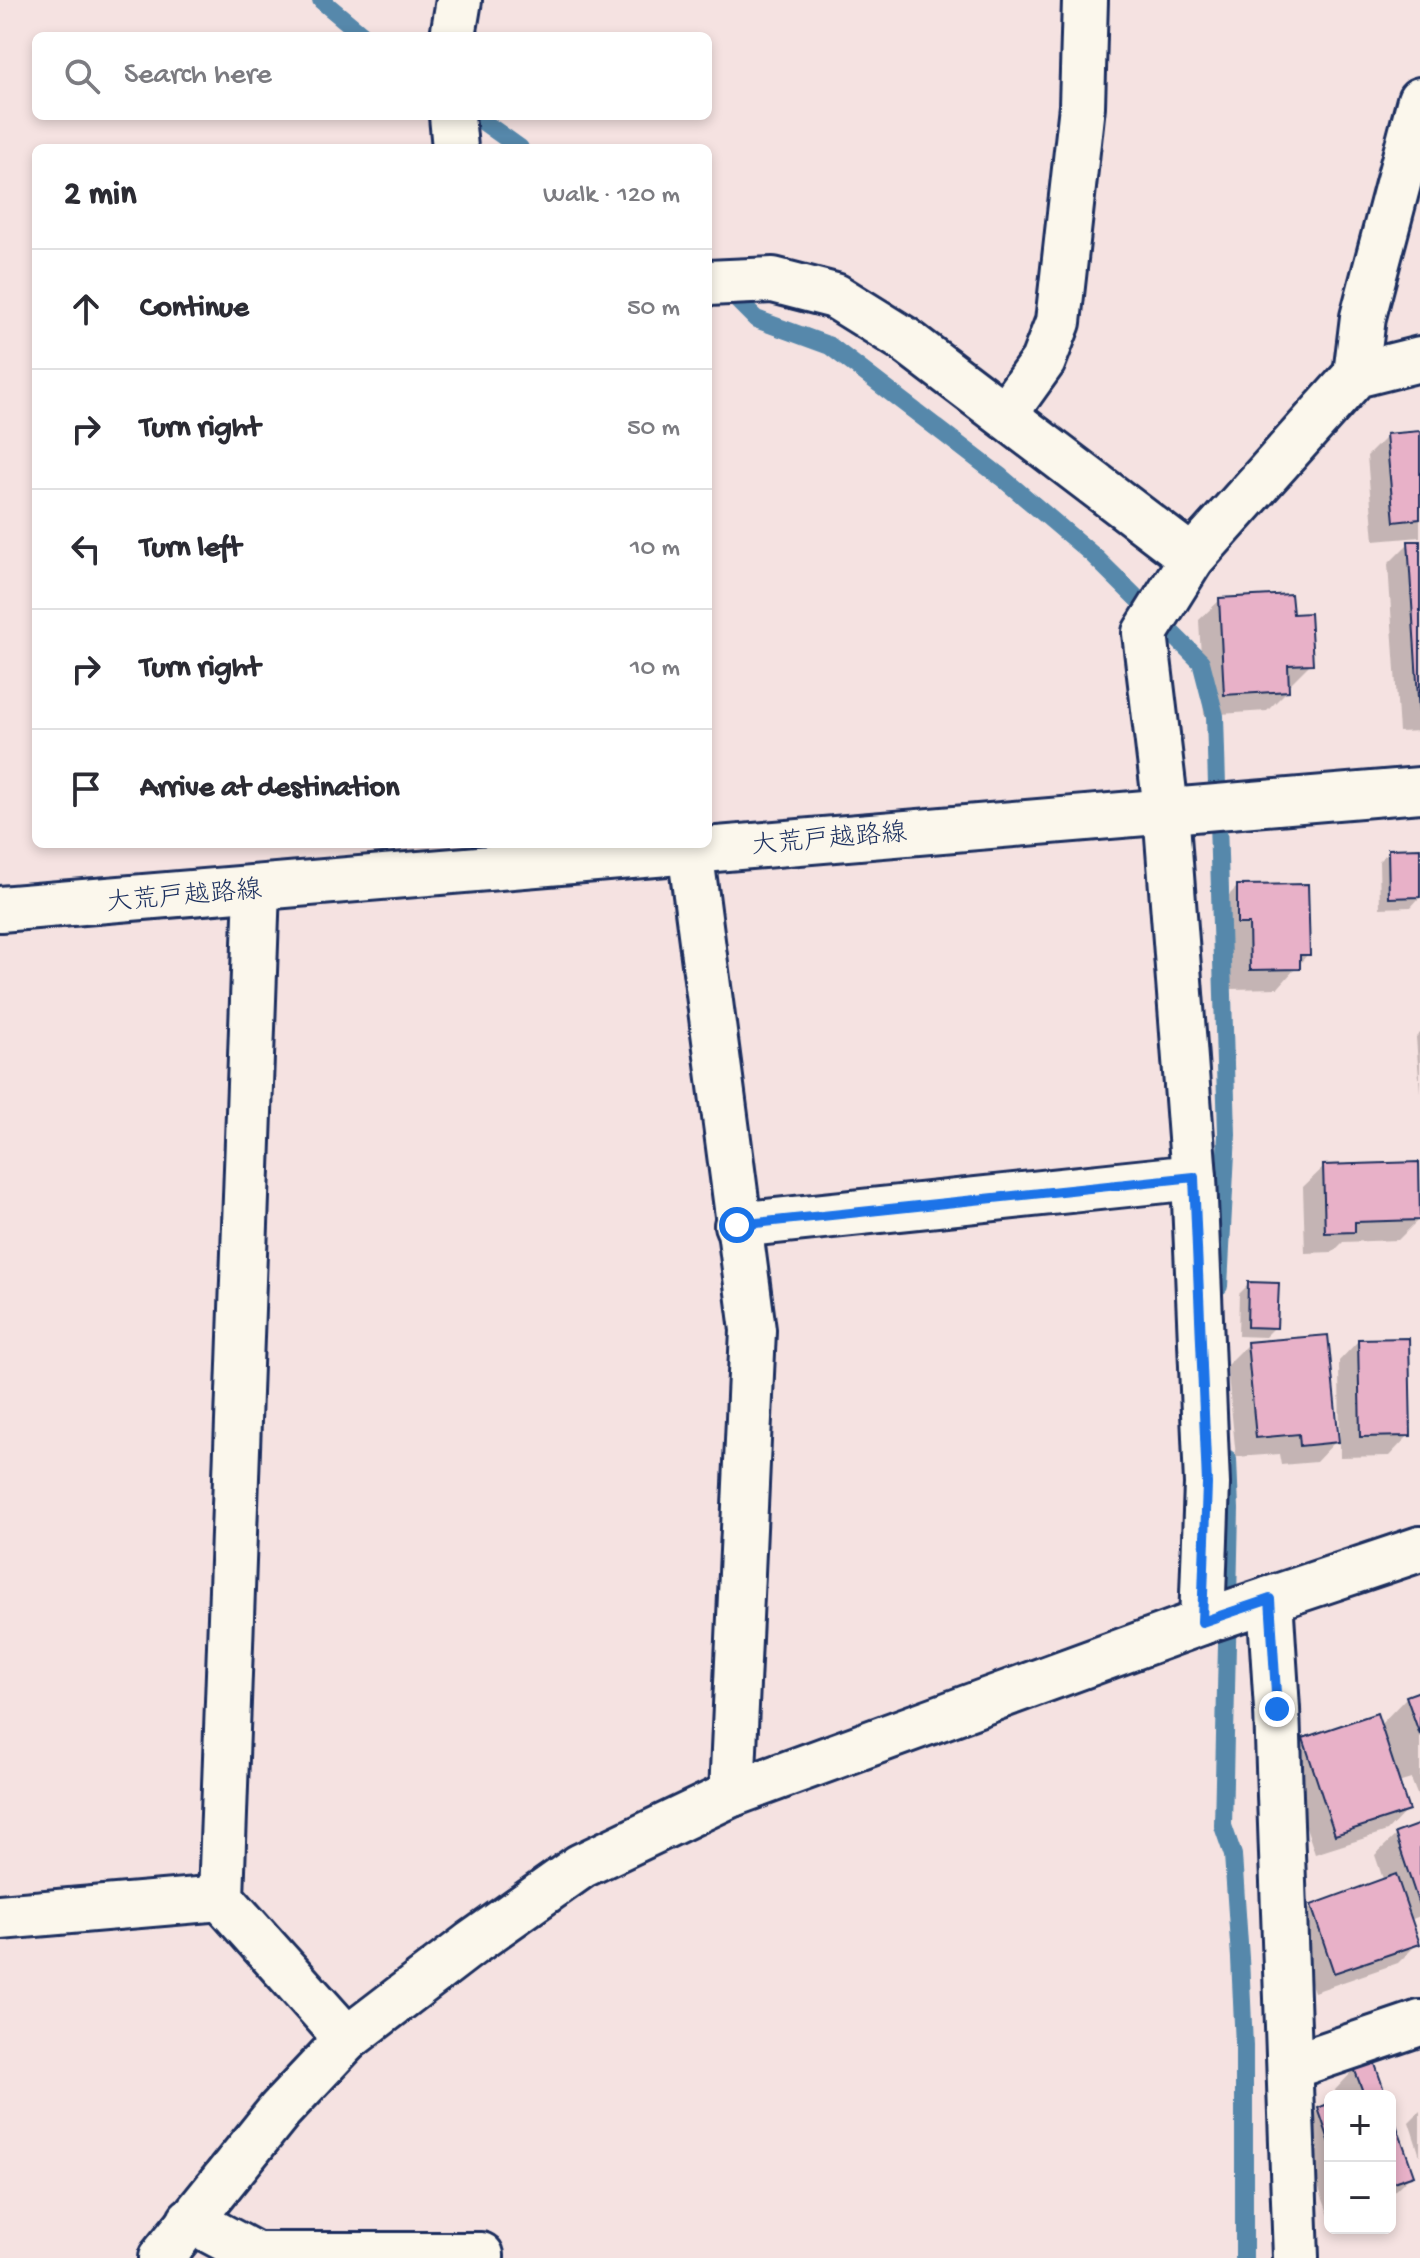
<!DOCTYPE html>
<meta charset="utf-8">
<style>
body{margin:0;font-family:"Gochi Hand","Klee One",sans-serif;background:#f7f7f7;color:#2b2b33}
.controls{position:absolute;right:24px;bottom:24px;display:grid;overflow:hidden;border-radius:12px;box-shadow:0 4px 12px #0003}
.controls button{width:72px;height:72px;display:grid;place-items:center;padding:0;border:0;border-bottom:2px solid #e1e1e2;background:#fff;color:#2b2b33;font:40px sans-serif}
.stop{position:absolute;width:24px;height:24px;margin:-18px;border:6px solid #1a73e8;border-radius:50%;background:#fff}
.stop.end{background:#1a73e8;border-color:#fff;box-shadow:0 2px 8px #0008}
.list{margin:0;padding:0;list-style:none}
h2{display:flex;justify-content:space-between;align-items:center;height:104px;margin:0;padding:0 32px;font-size:34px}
h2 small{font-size:26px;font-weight:400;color:#7c7c81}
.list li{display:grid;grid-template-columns:52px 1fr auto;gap:24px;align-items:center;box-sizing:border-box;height:120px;padding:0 32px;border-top:2px solid #e1e1e2}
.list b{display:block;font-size:30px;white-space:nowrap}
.list em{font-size:26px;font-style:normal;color:#7c7c81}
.icon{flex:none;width:44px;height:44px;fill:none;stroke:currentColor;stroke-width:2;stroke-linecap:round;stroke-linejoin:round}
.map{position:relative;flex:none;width:1420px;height:2258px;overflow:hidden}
.search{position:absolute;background:#fff;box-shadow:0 4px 12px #0003;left:32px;top:32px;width:680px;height:88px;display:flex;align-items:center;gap:20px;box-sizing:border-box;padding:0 28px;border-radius:12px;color:#7c7c81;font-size:30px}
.panel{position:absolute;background:#fff;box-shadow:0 4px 12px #0003;left:32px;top:144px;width:680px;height:704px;border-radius:12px}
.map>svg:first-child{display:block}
.shadow{fill:#0003}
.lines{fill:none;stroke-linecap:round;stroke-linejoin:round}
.stream{stroke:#5688ab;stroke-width:18}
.building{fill:#e8b1c8;stroke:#1b2f5e;stroke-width:2}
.street-casing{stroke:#1b2f5e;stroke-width:50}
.secondary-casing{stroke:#1b2f5e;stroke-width:50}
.street{stroke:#fbf7ec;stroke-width:44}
.secondary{stroke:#fbf7ec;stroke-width:44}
.route{stroke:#1a73e8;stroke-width:10}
.labels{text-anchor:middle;stroke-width:6;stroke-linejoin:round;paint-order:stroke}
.street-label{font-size:26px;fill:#1b2f5e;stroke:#fbf7ec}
</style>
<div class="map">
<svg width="1420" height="2258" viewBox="0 0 1420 2258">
<rect width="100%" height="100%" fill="#f5e2e1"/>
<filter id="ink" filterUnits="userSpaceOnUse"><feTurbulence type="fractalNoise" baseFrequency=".0125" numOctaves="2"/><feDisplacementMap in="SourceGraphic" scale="16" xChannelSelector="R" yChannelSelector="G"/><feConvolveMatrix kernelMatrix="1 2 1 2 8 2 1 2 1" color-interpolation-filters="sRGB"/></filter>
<g filter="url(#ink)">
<g class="shadow">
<path d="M 1420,118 L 1420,203 L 1407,201 Z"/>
<path d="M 1420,433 L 1420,537 L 1374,541 L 1367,456 L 1387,436 Z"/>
<path d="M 1409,543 L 1420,543 L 1420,731 L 1399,732 L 1388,564 Z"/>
<path d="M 1220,600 L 1311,663 L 1290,684 L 1287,684 L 1287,691 L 1267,711 L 1204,715 L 1199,620 Z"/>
<path d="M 1419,850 L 1420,897 L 1411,907 L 1380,908 L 1379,861 L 1389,851 Z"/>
<path d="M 1237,887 L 1308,954 L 1278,988 L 1230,989 L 1229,943 L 1218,943 L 1217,907 Z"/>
<path d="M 1420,1033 L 1420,1093 L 1416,1037 Z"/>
<path d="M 1324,1167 L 1418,1220 L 1398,1240 L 1343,1242 L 1333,1252 L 1305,1253 L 1303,1187 Z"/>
<path d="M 1249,1284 L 1275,1327 L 1265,1337 L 1238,1336 L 1239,1294 Z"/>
<path d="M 1359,1340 L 1409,1435 L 1389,1456 L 1340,1457 L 1339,1361 Z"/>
<path d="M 1248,1344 L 1336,1441 L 1316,1462 L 1281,1465 L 1279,1454 L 1236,1457 L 1227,1365 Z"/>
<path d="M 1420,1693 L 1420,1802 L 1411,1779 L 1398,1783 L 1407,1810 L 1387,1831 L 1315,1854 L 1284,1760 L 1304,1739 L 1379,1726 L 1407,1697 Z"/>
<path d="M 1420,1827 L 1420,1916 L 1410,1920 L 1418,1943 L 1398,1963 L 1314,1992 L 1291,1927 L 1312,1906 L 1383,1879 L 1375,1855 L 1396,1835 Z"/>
<path d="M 1355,2069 L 1384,2096 L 1337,2096 L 1335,2090 Z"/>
<path d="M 1330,2105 L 1330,2216 L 1329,2216 L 1298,2130 L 1319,2109 Z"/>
<path d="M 1420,2111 L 1420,2156 L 1409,2122 Z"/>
<path d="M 1390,2113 L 1412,2174 L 1390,2195 Z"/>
</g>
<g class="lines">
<g class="stream">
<path d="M 321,0 L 364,36"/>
<path d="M 475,116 L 520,148"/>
<path d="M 724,287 L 756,319 L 830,346 L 1001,477 L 1093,555 L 1201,662 L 1215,716 L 1227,1134 L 1219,1286"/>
<path d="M 1228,1459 L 1230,1509 L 1223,1826 L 1233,1855 L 1240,1958 L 1244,2046 L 1244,2258"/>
</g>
</g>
<g class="building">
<path d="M 1420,431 L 1420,519 L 1394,522 L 1386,434 Z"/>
<path d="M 1408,541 L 1420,541 L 1420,713 L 1419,713 Z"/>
<path d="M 1291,594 L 1293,614 L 1310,613 L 1313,664 L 1288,665 L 1289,691 L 1224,695 L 1219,598 Z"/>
<path d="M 1420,848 L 1420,897 L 1389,898 L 1388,849 Z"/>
<path d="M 1308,884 L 1310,955 L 1300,955 L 1300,969 L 1250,970 L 1249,924 L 1237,924 L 1237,885 Z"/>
<path d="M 1419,1162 L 1420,1220 L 1355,1222 L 1355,1232 L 1325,1233 L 1323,1165 Z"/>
<path d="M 1248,1282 L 1279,1283 L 1277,1328 L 1247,1327 Z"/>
<path d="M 1328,1335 L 1339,1442 L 1300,1446 L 1299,1434 L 1256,1438 L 1247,1342 Z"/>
<path d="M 1409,1338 L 1411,1436 L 1360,1437 L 1358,1339 Z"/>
<path d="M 1420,1691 L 1420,1735 L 1406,1696 Z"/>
<path d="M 1377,1713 L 1409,1811 L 1335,1835 L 1303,1738 Z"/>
<path d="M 1420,1824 L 1420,1904 L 1419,1905 L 1395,1833 Z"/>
<path d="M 1396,1874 L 1420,1944 L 1334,1973 L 1311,1905 Z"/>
<path d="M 1374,2061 L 1386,2096 L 1351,2096 L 1363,2092 L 1354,2068 Z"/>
<path d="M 1330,2103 L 1330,2143 L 1318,2108 Z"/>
<path d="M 1390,2107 L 1414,2175 L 1390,2183 Z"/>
</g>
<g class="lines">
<defs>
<g id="street">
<path d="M 453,36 L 459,0"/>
<path d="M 452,116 L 455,148"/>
<path d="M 708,283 L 773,280 L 835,296 L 904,339 L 1192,558"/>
<path d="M 1356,375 L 1363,317 L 1420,100"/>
<path d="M 1005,414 L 1043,361 L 1058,322 L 1082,106 L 1085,0"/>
<path d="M 690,849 L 753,1330 L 732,1794"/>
<path d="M 257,888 L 221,1898 L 347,2039"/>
<path d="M 737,1225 L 1194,1177"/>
<path d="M 1270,1599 L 1277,1709 L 1296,2258"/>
<path d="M 1202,1622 L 1207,1484 L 1194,1177 L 1166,810 L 1145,633 L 1192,558 L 1356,375 L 1420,359"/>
<path d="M 0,1917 L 221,1898"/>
<path d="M 1290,2067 L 1420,2023"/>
<path d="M 190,2220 L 256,2255 L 481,2255 L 481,2258"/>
<path d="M 161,2258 L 280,2110 L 347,2039 L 471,1944 L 581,1866 L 732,1794 L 1202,1622 L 1420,1549"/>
</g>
<path id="secondary" d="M 0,909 C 473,870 946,827 1420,790"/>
</defs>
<use href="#street" class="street-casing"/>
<use href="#secondary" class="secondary-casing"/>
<use href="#street" class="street"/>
<use href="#secondary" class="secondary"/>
</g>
</g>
<g class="lines" filter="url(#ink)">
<path class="route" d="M 737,1225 L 1194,1177 L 1207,1484 L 1202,1622 L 1270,1599 L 1277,1709"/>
</g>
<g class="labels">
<g class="street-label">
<text transform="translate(829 837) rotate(-5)" y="9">大荒戸越路線</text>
<text transform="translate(184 894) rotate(-5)" y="9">大荒戸越路線</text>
</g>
</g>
</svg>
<div class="controls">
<button>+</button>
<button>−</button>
</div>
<div class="stop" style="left:737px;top:1225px"></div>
<div class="stop end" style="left:1277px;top:1709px"></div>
<div class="search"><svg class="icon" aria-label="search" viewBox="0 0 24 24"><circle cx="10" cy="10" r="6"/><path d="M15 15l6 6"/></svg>Search here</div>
<section class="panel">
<h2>2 min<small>Walk · 120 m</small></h2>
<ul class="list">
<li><svg class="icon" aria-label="ahead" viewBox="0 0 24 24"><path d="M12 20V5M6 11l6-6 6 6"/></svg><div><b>Continue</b></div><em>50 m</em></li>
<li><svg class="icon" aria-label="right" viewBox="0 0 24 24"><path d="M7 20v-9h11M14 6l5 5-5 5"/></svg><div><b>Turn right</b></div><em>50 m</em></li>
<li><svg class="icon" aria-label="left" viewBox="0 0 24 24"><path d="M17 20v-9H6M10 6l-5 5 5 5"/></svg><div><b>Turn left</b></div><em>10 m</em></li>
<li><svg class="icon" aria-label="right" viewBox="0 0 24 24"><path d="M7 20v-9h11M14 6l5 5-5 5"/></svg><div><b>Turn right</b></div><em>10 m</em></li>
<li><svg class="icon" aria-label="arrive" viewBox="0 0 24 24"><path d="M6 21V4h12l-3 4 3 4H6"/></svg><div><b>Arrive at destination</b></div></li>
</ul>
</section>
</div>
